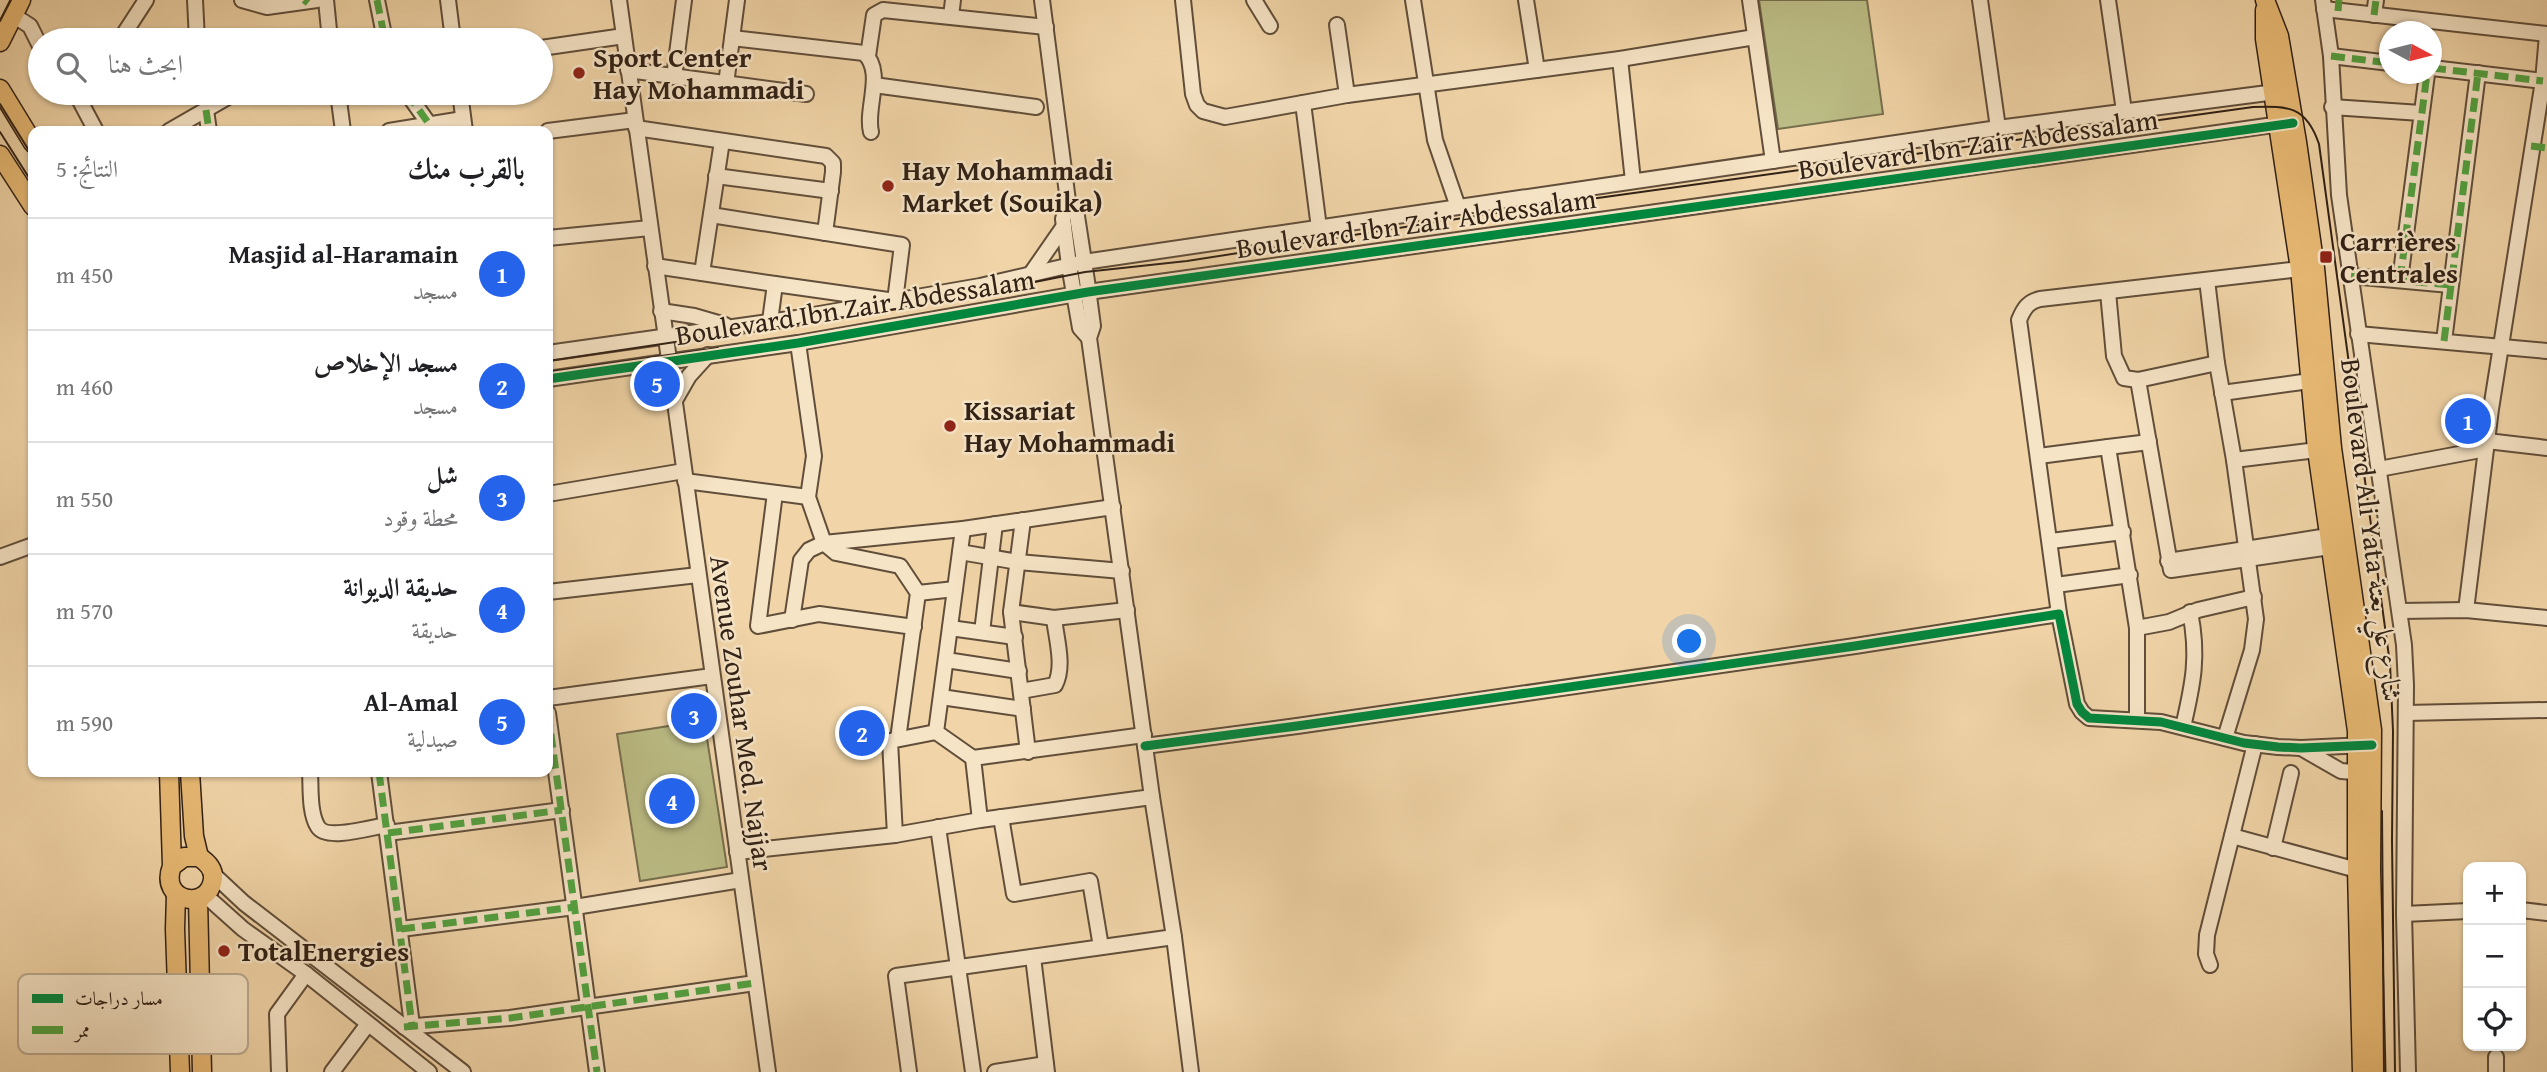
<!DOCTYPE html>
<html lang="ar">
<meta charset="utf-8">
<style>
body{margin:0;font-family:"Gentium Book Plus",Amiri,serif;background:#f2f2f2;color:#202124;direction:rtl}
.controls{position:absolute;right:21px;bottom:21px;display:grid;overflow:hidden;border-radius:14px;box-shadow:0 2px 5px #0004}
.controls button{width:63px;height:63px;display:grid;place-items:center;padding:0;border:0;border-bottom:2px solid #e0e0e0;background:#fff;color:#202124;font:35px sans-serif}
.compass{position:absolute;left:2379px;top:21px;width:63px;height:63px;border-radius:50%;background:#fff;box-shadow:0 2px 5px #0004;rotate:97deg}
.you{position:absolute;left:1690px;top:642px;width:24px;height:24px;margin:-18px;border:5px solid #fff;border-radius:50%;background:#1a73e8;box-shadow:0 0 0 10px #1a73e833}
.badge{display:grid;place-items:center;width:46px;height:46px;border-radius:50%;background:#2563eb;color:#fff;font-size:23px;font-weight:700}
.pin{position:absolute;translate:-50% -50%;border:4px solid #fff;box-shadow:0 2px 7px #0006}
.list{margin:0;padding:0;list-style:none}
h2{display:flex;justify-content:space-between;align-items:center;height:91px;margin:0;padding:0 28px;font-size:30px}
h2 small{font-size:23px;font-weight:400;color:#757577}
.list li{display:grid;grid-template-columns:46px 1fr auto;gap:21px;align-items:center;box-sizing:border-box;height:112px;padding:0 28px;border-top:2px solid #e0e0e0}
.list b{display:block;font-size:26px;white-space:nowrap}
.list p{margin:0;font-size:23px;white-space:nowrap;color:#757577}
.list em{font-size:23px;font-style:normal;color:#757577}
.icon{flex:none;width:38px;height:38px;fill:none;stroke:currentColor;stroke-width:2;stroke-linecap:round;stroke-linejoin:round}
.map{position:relative;flex:none;width:2547px;height:1072px;overflow:hidden;direction:ltr}
.search{position:absolute;background:#fff;box-shadow:0 2px 5px #0004;left:28px;top:28px;width:525px;height:77px;display:flex;align-items:center;gap:18px;box-sizing:border-box;padding:0 24px;border-radius:38px;color:#757577;font-size:26px}
.panel{position:absolute;background:#fff;box-shadow:0 2px 5px #0004;left:28px;top:126px;width:525px;height:651px;border-radius:14px;direction:rtl}
.map>svg:first-child{display:block}
.green{fill:#bcbd86;stroke:#766f4e;stroke-width:2}
.lines{fill:none;stroke-linecap:round;stroke-linejoin:round}
.minor-casing{stroke:#614e3a;stroke-width:18}
.major-casing{stroke:#312116;stroke-width:21}
.minor{stroke:#f6e4c6;stroke-width:14}
.major{stroke:#e8ba74;stroke-width:18}
.tram{stroke:#312116;stroke-width:2}
.quiet{stroke:#52a240;stroke-width:7;stroke-dasharray:14 7;stroke-linecap:butt}
.cycleway-casing{stroke:#f6e4c6;stroke-width:13}
.cycleway{stroke:#00873e;stroke-width:9}
.poi-dot{fill:#8f2418;stroke:#f6e4c6;stroke-width:2.5}
.labels{text-anchor:middle;stroke-width:5;stroke-linejoin:round;paint-order:stroke}
.poi-label{font-size:28px;font-weight:bold;fill:#312116;stroke:#f6e4c6;text-anchor:start}
.street-label{font-size:28px;fill:#312116;stroke:#f6e4c6}
.key{fill:#f6e4c6;stroke:#bbaa91;stroke-width:2}
.key-label{font-size:19px;fill:#312116}
</style>
<div class="map">
<svg width="2547" height="1072" viewBox="0 0 2547 1072">
<rect width="100%" height="100%" fill="#f1d5a8"/>
<filter id="stains"><feTurbulence type="fractalNoise" baseFrequency=".00286" numOctaves="4"/><feColorMatrix values="0 0 0 0 .2 0 0 0 0 .09 0 0 0 0 .02 0 0 0 .5 -.17"/></filter>
<radialGradient id="worn" r=".72"><stop offset=".6" stop-color="#630" stop-opacity="0"/><stop offset="1" stop-color="#630" stop-opacity=".3"/></radialGradient>
<g class="green">
<path d="M 1759,0 L 1867,0 L 1883,114 L 1778,129 Z"/>
<path d="M 682,724 L 684,735 L 706,732 L 727,867 L 640,881 L 617,734 Z"/>
</g>
<g class="lines">
<defs>
<g id="minor">
<path d="M 195,0 L 197,40"/>
<path d="M 242,0 L 267,7 L 317,0"/>
<path d="M 326,0 L 330,40"/>
<path d="M 377,0 L 385,40"/>
<path d="M 448,0 L 453,40"/>
<path d="M 619,0 L 768,1072"/>
<path d="M 1042,0 L 1068,201 L 1077,216 L 1087,281 L 1093,326 L 1089,338 L 1152,797 L 1174,937 L 1191,1072"/>
<path d="M 1183,0 L 1193,94 L 1197,105 L 1203,111 L 1225,117 L 1347,95 L 1620,59 L 1755,37"/>
<path d="M 1254,0 L 1270,26"/>
<path d="M 1413,0 L 1435,140 L 1458,207"/>
<path d="M 1526,0 L 1537,70"/>
<path d="M 1750,0 L 1773,161"/>
<path d="M 1980,0 L 1998,128"/>
<path d="M 2108,0 L 2124,111"/>
<path d="M 2323,0 L 2331,56 L 2339,195 L 2404,645 L 2406,685 L 2404,914 L 2408,1072"/>
<path d="M 2324,9 L 2547,34"/>
<path d="M 13,15 L 30,26 L 40,46"/>
<path d="M 2374,15 L 2376,0"/>
<path d="M 951,16 L 953,0"/>
<path d="M 1337,25 L 1347,95"/>
<path d="M 732,38 L 864,53 C 885,72 865,108 871,132"/>
<path d="M 120,40 L 146,0"/>
<path d="M 541,48 L 624,36"/>
<path d="M 868,56 L 874,15 L 883,10 L 1046,27"/>
<path d="M 2331,56 L 2390,63"/>
<path d="M 1620,59 L 1633,181"/>
<path d="M 2432,68 L 2543,81"/>
<path d="M 628,70 L 806,94"/>
<path d="M 674,77 L 684,0"/>
<path d="M 726,84 L 737,0"/>
<path d="M 874,85 L 1036,107"/>
<path d="M 84,93 L 79,99 L 96,131"/>
<path d="M 338,93 L 343,131"/>
<path d="M 407,93 L 429,124"/>
<path d="M 460,93 L 465,131"/>
<path d="M 1303,103 L 1319,228"/>
<path d="M 2332,107 L 2421,113"/>
<path d="M 206,110 L 209,131"/>
<path d="M 636,128 L 826,156 L 833,163 L 833,172 L 825,233"/>
<path d="M 169,131 L 235,93"/>
<path d="M 389,131 L 463,119"/>
<path d="M 548,131 L 635,120"/>
<path d="M 716,176 L 831,191"/>
<path d="M 1068,201 L 1063,219 L 1069,265 L 1080,328 L 1089,338"/>
<path d="M 711,215 L 902,245 L 895,301 L 775,284"/>
<path d="M 548,238 L 650,228"/>
<path d="M 655,266 L 775,284 L 770,321"/>
<path d="M 702,273 L 722,141"/>
<path d="M 1030,275 L 1064,226"/>
<path d="M 2351,276 L 2450,285"/>
<path d="M 2207,280 L 2217,363 L 2234,460 L 2256,619 L 2252,650 L 2225,738"/>
<path d="M 2400,280 L 2427,74"/>
<path d="M 2108,292 L 2114,356 L 2124,378 L 2138,380 L 2217,363"/>
<path d="M 661,311 L 694,316 L 725,325"/>
<path d="M 2358,334 L 2547,351"/>
<path d="M 2444,341 L 2478,73"/>
<path d="M 798,343 L 814,456 L 808,497 L 824,543 L 963,529 L 1113,507"/>
<path d="M 548,353 L 796,318 L 980,286 L 1084,262 L 1998,128 L 2283,91"/>
<path d="M 548,379 L 798,343 L 1088,292 L 2288,123"/>
<path d="M 2138,380 L 2171,570 L 2330,547"/>
<path d="M 2222,393 L 2310,381"/>
<path d="M 674,402 L 689,376 L 708,355"/>
<path d="M 2487,441 L 2547,448"/>
<path d="M 2108,447 L 2149,442"/>
<path d="M 2039,456 L 2108,447 L 2137,628 L 2137,720"/>
<path d="M 2234,460 L 2317,450"/>
<path d="M 2379,469 L 2486,449"/>
<path d="M 685,481 L 808,497"/>
<path d="M 775,493 L 758,626 L 819,614 L 914,627"/>
<path d="M 548,494 L 684,471"/>
<path d="M 1023,520 L 1011,612 L 1028,752"/>
<path d="M 963,529 L 936,732 L 973,758"/>
<path d="M 2051,541 L 2123,532"/>
<path d="M 960,552 L 1018,562 L 1122,571"/>
<path d="M 0,557 L 33,545"/>
<path d="M 2168,561 L 2328,536"/>
<path d="M 2056,585 L 2130,575"/>
<path d="M 548,592 L 698,575"/>
<path d="M 918,593 L 955,589"/>
<path d="M 2466,610 L 2491,409 L 2543,81 L 2547,35"/>
<path d="M 2400,611 L 2466,610 L 2547,618"/>
<path d="M 1011,612 L 1054,618 L 1127,610"/>
<path d="M 2059,614 L 2019,320 C 2024,308 2028,302 2040,299 L 2300,269"/>
<path d="M 792,620 L 801,560 L 809,550 L 824,543 L 836,553 L 900,566 L 918,593 L 898,739"/>
<path d="M 950,628 L 1015,637"/>
<path d="M 2137,628 L 2169,622 L 2198,610 L 2254,597"/>
<path d="M 982,632 L 995,524"/>
<path d="M 946,660 L 1019,671"/>
<path d="M 1021,691 L 1055,685 C 1065,666 1056,638 1054,618"/>
<path d="M 941,697 L 1023,709"/>
<path d="M 548,698 L 712,676"/>
<path d="M 548,713 L 597,1072"/>
<path d="M 2406,713 L 2547,710"/>
<path d="M 2183,727 C 2193,684 2199,656 2190,612"/>
<path d="M 1145,746 L 1297,726 L 1855,646 L 2059,614 L 2077,704 L 2082,712 L 2089,718 L 2161,722 L 2244,743 L 2278,747 L 2301,748 L 2366,745"/>
<path d="M 2301,748 L 2341,771 L 2367,773"/>
<path d="M 310,772 C 311,787 309,813 318,827 C 327,841 372,827 387,825"/>
<path d="M 379,772 L 412,1025"/>
<path d="M 1001,817 L 1014,894 L 1090,881 L 1101,947"/>
<path d="M 980,820 L 973,758 L 1144,735"/>
<path d="M 938,827 L 973,1072"/>
<path d="M 388,833 L 562,810"/>
<path d="M 895,835 L 890,741 L 936,732"/>
<path d="M 2232,836 L 2357,870"/>
<path d="M 2273,848 L 2291,773"/>
<path d="M 737,852 L 895,835 L 980,820 L 1152,797"/>
<path d="M 213,874 L 244,903 L 463,1072"/>
<path d="M 205,895 L 243,929 L 306,974 L 429,1072"/>
<path d="M 2521,910 L 2547,913"/>
<path d="M 2404,914 L 2468,911"/>
<path d="M 401,929 L 575,907 L 741,880"/>
<path d="M 1033,957 L 1047,1072"/>
<path d="M 2210,965 L 2206,954 L 2207,935 L 2255,744"/>
<path d="M 404,1027 L 510,1018 L 755,983"/>
<path d="M 279,1072 L 277,1014 L 306,974"/>
<path d="M 332,1072 L 368,1024"/>
<path d="M 909,1072 L 896,976 L 1174,937"/>
<path d="M 995,1072 L 1046,1064"/>
<path d="M 2496,1072 L 2496,1057"/>
</g>
<g id="major">
<path d="M 2265,0 L 2279,36 L 2297,142 L 2315,268 L 2332,448 L 2372,730 L 2371,870 L 2376,1072"/>
<path d="M 2265,10 L 2265,39 L 2300,269 L 2317,450 L 2357,731 L 2357,870 L 2362,1072"/>
<path d="M 0,42 L 21,0"/>
<path d="M 0,89 L 33,143"/>
<path d="M 0,155 L 33,206"/>
<path d="M 169,772 L 172,866 C 158,902 209,912 213,879 C 214,869 207,862 199,857 L 184,857 L 172,866"/>
<path d="M 190,772 L 194,836 L 199,857"/>
<path d="M 176,894 L 175,929 L 180,1072"/>
<path d="M 198,899 L 202,1072"/>
</g>
</defs>
<use href="#minor" class="minor-casing"/>
<use href="#major" class="major-casing"/>
<use href="#minor" class="minor"/>
<use href="#major" class="major"/>
<g class="tram">
<path d="M 0,21 L 11,0"/>
<path d="M 0,104 L 33,157"/>
<path d="M 0,132 L 33,184"/>
<path d="M 548,361 L 904,308 L 1085,272 L 1187,261 L 1540,206 L 2253,107 C 2289,106 2306,106 2319,144 L 2390,664 L 2393,731 L 2392,841 L 2395,1072"/>
<path d="M 548,372 L 718,348"/>
<path d="M 2382,811 L 2384,1072"/>
</g>
<g class="quiet">
<path d="M 304,0 L 308,3"/>
<path d="M 377,0 L 385,40"/>
<path d="M 2338,11 L 2339,0"/>
<path d="M 2374,15 L 2376,0"/>
<path d="M 2331,56 L 2390,63"/>
<path d="M 2432,68 L 2543,81"/>
<path d="M 407,93 L 429,124"/>
<path d="M 206,110 L 209,131"/>
<path d="M 2531,146 L 2547,148"/>
<path d="M 2351,276 L 2450,285"/>
<path d="M 2400,280 L 2427,74"/>
<path d="M 2444,341 L 2478,73"/>
<path d="M 548,713 L 597,1072"/>
<path d="M 379,772 L 412,1025"/>
<path d="M 388,833 L 562,810"/>
<path d="M 401,929 L 575,907"/>
<path d="M 404,1027 L 510,1018 L 755,983"/>
</g>
<defs>
<g id="cycleway">
<path d="M 548,379 L 798,343 L 1088,292 L 2293,123"/>
<path d="M 1145,746 L 1297,726 L 1855,646 L 2059,614 L 2077,704 L 2082,712 L 2089,718 L 2161,722 L 2244,743 L 2278,747 L 2301,748 L 2372,745"/>
</g>
</defs>
<use href="#cycleway" class="cycleway-casing"/>
<use href="#cycleway" class="cycleway"/>
</g>
<g class="poi-dot">
<circle cx="579" cy="73" r="7"/>
<circle cx="888" cy="186" r="7"/>
<rect x="2319" y="250" width="14" height="14" rx="3.5"/>
<circle cx="950" cy="426" r="7"/>
<circle cx="224" cy="951" r="7"/>
</g>
<g class="labels">
<g class="poi-label">
<text x="593" y="67">Sport Center<tspan x="593" dy="32">Hay Mohammadi</tspan></text>
<text x="902" y="180">Hay Mohammadi<tspan x="902" dy="32">Market (Souika)</tspan></text>
<text x="2340" y="251">Carrières<tspan x="2340" dy="32">Centrales</tspan></text>
<text x="964" y="420">Kissariat<tspan x="964" dy="32">Hay Mohammadi</tspan></text>
<text x="238" y="961">TotalEnergies</text>
</g>
<g class="street-label">
<text transform="translate(1978 144) rotate(-8)" y="10">Boulevard Ibn Zair Abdessalam</text>
<text transform="translate(1416 223) rotate(-8)" y="10">Boulevard Ibn Zair Abdessalam</text>
<text transform="translate(855 307) rotate(-9)" y="10">Boulevard Ibn Zair Abdessalam</text>
<text transform="translate(2372 530) rotate(83)" y="10">Boulevard Ali Yata شارع علي يعتة</text>
<text transform="translate(742 713) rotate(82)" y="10">Avenue Zouhar Med. Najjar</text>
</g>
</g>
<rect x="18" y="974" width="230" height="80" rx="10" class="key"/>
<rect x="32" y="994" width="31" height="9" fill="#00873e"/>
<rect x="32" y="1026" width="31" height="8" fill="#52a240"/>
<g class="key-label">
<text x="75" y="1005">مسار دراجات</text>
<text x="75" y="1037">ممر</text>
</g>
<rect width="100%" height="100%" filter="url(#stains)"/>
<rect width="100%" height="100%" fill="url(#worn)"/>
</svg>
<div class="controls">
<button>+</button>
<button>−</button>
<button><svg class="icon" aria-label="locate" viewBox="0 0 24 24"><circle cx="12" cy="12" r="6"/><path d="M12 2v4M12 18v4M2 12h4M18 12h4"/></svg></button>
</div>
<svg class="compass" viewBox="-18 -18 36 36"><path d="M0-13l5 13h-10z" fill="#e53935"/><path d="M0 13l5-13h-10z" fill="#757577"/></svg>
<div class="you"></div>
<div class="pin badge" style="left:2468px;top:421px">1</div>
<div class="pin badge" style="left:862px;top:733px">2</div>
<div class="pin badge" style="left:694px;top:716px">3</div>
<div class="pin badge" style="left:672px;top:801px">4</div>
<div class="pin badge" style="left:657px;top:384px">5</div>
<div class="search"><svg class="icon" aria-label="search" viewBox="0 0 24 24"><circle cx="10" cy="10" r="6"/><path d="M15 15l6 6"/></svg>ابحث هنا</div>
<section class="panel">
<h2>بالقرب منك<small>النتائج: 5</small></h2>
<ul class="list">
<li><span class="badge">1</span><div><b>Masjid al-Haramain</b><p>مسجد</p></div><em>450 m</em></li>
<li><span class="badge">2</span><div><b>مسجد الإخلاص</b><p>مسجد</p></div><em>460 m</em></li>
<li><span class="badge">3</span><div><b>شل</b><p>محطة وقود</p></div><em>550 m</em></li>
<li><span class="badge">4</span><div><b>حديقة الديوانة</b><p>حديقة</p></div><em>570 m</em></li>
<li><span class="badge">5</span><div><b>Al-Amal</b><p>صيدلية</p></div><em>590 m</em></li>
</ul>
</section>
</div>
